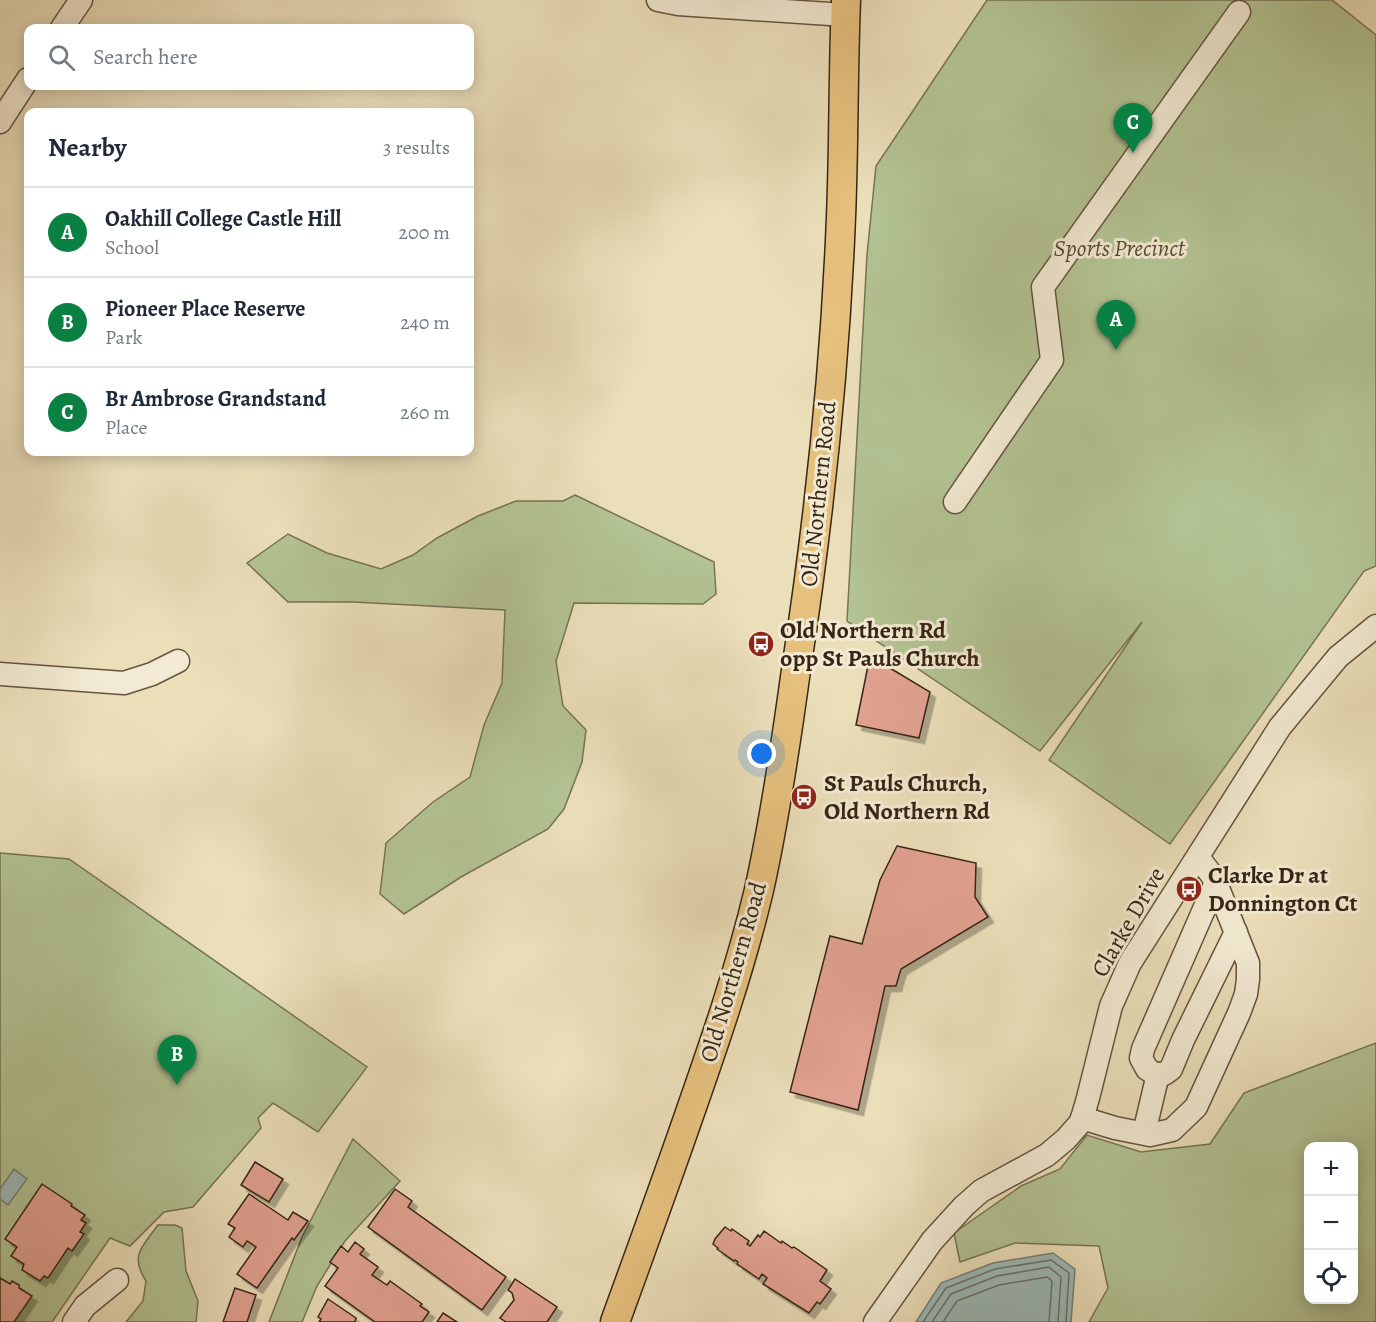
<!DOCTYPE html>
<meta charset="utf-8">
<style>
body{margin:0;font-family:Alegreya,serif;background:#f2f2f3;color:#1f2937}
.controls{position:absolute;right:18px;bottom:18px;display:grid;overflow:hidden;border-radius:12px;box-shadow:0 3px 15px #0003}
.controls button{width:54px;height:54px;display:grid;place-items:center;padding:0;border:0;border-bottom:2px solid #e0e1e3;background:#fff;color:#1f2937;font:30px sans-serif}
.you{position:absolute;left:762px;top:754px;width:21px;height:21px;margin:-15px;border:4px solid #fff;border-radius:50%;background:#1a73e8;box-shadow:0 0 0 9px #1a73e833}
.badge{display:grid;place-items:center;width:39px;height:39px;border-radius:50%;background:#0b8043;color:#fff;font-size:20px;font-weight:700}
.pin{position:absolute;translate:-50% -50px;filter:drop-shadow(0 2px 3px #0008)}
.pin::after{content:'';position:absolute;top:32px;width:21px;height:18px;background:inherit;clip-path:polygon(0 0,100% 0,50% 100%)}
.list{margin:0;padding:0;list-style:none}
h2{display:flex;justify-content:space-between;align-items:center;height:78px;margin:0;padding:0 24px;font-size:26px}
h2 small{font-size:20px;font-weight:400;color:#747a83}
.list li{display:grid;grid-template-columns:39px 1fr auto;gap:18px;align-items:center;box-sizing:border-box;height:90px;padding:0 24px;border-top:2px solid #e0e1e3}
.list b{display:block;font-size:22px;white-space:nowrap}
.list p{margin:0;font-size:20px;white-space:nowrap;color:#747a83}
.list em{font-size:20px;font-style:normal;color:#747a83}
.icon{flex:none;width:33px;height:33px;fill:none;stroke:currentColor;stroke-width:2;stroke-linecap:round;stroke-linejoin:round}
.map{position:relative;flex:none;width:1376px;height:1322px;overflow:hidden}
.search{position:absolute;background:#fff;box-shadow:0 3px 15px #0003;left:24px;top:24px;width:450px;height:66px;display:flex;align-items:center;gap:15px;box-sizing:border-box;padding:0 21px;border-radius:12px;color:#747a83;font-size:22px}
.panel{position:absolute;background:#fff;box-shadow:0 3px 15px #0003;left:24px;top:108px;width:450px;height:348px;border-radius:12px}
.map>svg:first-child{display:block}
.green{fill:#b3c393;stroke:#767454;stroke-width:1.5;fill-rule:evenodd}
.water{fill:#9bbab8;stroke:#737e77;stroke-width:1.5}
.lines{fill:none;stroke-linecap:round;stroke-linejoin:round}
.shore{stroke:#6a7067;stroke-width:1.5}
.building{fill:#e2a291;stroke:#382516;stroke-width:1.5;filter:url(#shadow)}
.minor-casing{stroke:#65543f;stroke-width:25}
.major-casing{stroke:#382516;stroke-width:31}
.minor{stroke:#f2ead2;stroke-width:22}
.major{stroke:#e6c07d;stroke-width:28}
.labels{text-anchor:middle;stroke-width:6;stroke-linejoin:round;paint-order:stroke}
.park-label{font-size:24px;font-style:italic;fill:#574c35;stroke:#f2ead2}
.street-label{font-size:24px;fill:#382516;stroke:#f2ead2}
.poi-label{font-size:24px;font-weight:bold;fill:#382516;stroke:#f2ead2;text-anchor:start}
</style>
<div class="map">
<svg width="1376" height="1322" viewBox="0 0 1376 1322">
<defs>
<filter id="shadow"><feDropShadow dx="5.5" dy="5.5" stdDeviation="0" flood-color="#0004"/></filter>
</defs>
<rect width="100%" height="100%" fill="#ebdfba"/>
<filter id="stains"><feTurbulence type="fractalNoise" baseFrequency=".00333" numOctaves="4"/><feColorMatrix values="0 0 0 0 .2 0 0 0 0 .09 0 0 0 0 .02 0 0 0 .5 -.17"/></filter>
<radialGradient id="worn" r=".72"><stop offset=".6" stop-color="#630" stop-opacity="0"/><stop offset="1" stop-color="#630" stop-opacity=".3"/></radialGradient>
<g class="green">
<path d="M 987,0 L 1332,0 L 1376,35 L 1376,566 L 1364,571 L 1170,844 L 1049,760 L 1142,622 L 1040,751 L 847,621 L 867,255 L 876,166 Z"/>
<path d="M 575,495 L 714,562 L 716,594 L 703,604 L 574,603 L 556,661 L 563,706 L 586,730 L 582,762 L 564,809 L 548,829 L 461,877 L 404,914 L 380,894 L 386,843 L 433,802 L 470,777 L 484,725 L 502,683 L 505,610 L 353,602 L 288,602 L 247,563 L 288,534 L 327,553 L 381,569 L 413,555 L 437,538 L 478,516 L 516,501 L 563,501 Z"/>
<path d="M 0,853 L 69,859 L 367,1067 L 318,1132 L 273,1103 L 258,1118 L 261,1128 L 193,1207 L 164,1212 L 130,1246 L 110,1238 L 52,1322 L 0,1322 Z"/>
<path d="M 1376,1043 L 1376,1322 L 1089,1322 L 1108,1288 L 1099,1246 L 1015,1243 L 960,1262 L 954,1233 L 1021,1186 L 1060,1169 L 1087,1135 L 1141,1152 L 1210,1144 L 1244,1093 ZM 1308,1146 L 1354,1146 L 1354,1300 L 1308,1300 Z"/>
<path d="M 353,1139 L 400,1181 L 345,1241 L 317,1286 L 302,1322 L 269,1322 L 302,1237 Z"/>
<path d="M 158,1225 L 175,1225 L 182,1228 L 186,1271 L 198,1301 L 196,1322 L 126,1322 L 143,1301 L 146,1281 C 129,1255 143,1246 158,1225 Z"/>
</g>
<g class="water">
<path d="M 14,1169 L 27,1179 L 8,1205 L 0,1199 L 0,1189 Z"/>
<path d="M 1053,1253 L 1075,1269 L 1071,1322 L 916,1322 L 941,1283 L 993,1263 Z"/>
</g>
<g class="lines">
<g class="shore">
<path d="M 923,1322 L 946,1288 L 995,1269 L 1051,1260 L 1069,1273 L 1066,1322"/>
<path d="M 932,1322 L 951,1294 L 997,1276 L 1049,1267 L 1061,1277 L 1058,1322"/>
<path d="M 943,1322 L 957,1301 L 999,1285 L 1047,1277 L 1052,1281 L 1049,1322"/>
</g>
</g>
<g class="building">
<path d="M 870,656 L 930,692 L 919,738 L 856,725 Z"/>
<path d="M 897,846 L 976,863 L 975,897 L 988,917 L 901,969 L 896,986 L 885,986 L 858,1110 L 790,1092 L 830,936 L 862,944 L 880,880 Z"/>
<path d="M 255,1162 L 283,1179 L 269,1202 L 241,1185 Z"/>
<path d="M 42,1184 L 72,1204 L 71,1206 L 85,1215 L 81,1220 L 86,1223 L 80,1232 L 84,1234 L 72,1251 L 68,1248 L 48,1278 L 44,1276 L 40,1281 L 22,1270 L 24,1264 L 11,1256 L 17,1247 L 5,1239 Z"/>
<path d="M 395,1189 L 412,1201 L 408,1207 L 506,1277 L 482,1310 L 368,1227 Z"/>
<path d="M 249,1194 L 288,1220 L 293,1212 L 308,1221 L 294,1240 L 292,1238 L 257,1288 L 237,1274 L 256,1247 L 247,1241 L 243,1247 L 229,1237 L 235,1228 L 228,1224 Z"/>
<path d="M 725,1227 L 731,1231 L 732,1229 L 749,1241 L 747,1244 L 750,1246 L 758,1235 L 760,1237 L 764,1231 L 781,1243 L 782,1241 L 792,1248 L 794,1247 L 827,1270 L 820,1281 L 831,1289 L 820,1304 L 817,1302 L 809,1313 L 763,1284 L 767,1278 L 762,1274 L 759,1279 L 737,1264 L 738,1262 L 735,1260 L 734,1261 L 717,1249 L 718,1248 L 713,1244 L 715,1239 Z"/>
<path d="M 355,1242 L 364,1249 L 360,1254 L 378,1267 L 372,1275 L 387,1285 L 390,1281 L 422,1304 L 420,1306 L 429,1312 L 422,1322 L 375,1322 L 325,1286 L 338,1268 L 330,1262 L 341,1246 L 348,1252 Z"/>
<path d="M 0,1278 L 10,1284 L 12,1281 L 19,1285 L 19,1288 L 32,1296 L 14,1322 L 0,1322 Z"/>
<path d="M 515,1279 L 557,1307 L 547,1322 L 506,1322 L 500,1318 L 514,1300 L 512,1293 L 508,1290 Z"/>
<path d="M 235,1288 L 256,1295 L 247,1322 L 223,1322 Z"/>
<path d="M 328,1299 L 356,1318 L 355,1322 L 319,1322 L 321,1319 L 318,1317 Z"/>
<path d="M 443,1313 L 457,1322 L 437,1322 Z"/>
</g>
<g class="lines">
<defs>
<g id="minor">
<path d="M 658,0 L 678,4 L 845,15"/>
<path d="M 62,28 L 81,0"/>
<path d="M 0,122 L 28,79"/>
<path d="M 955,502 L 1052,360 L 1043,287 L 1239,12"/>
<path d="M 0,674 L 124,683 L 152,674 L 178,661"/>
<path d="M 1216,882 L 1143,1049 L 1141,1058 L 1147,1069 L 1155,1074 L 1164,1074 L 1171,1069 L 1183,1040 L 1236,932"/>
<path d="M 1082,1118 L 1115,1128 L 1150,1135 L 1172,1130 L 1196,1107 L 1239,1013 L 1246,994 L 1248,979 L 1248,963 L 1214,878 L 1198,857"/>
<path d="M 1144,1133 L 1158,1074"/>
<path d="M 74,1322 L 85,1306 L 117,1280"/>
<path d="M 875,1322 L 932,1241 L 964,1206 L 981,1191 L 1047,1155 L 1066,1139 L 1081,1122 L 1088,1098 L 1111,1006 L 1130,963 L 1280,727 L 1338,657 L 1376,626"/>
</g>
<path id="major" d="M 615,1322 C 639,1256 663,1190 686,1124 C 713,1047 740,970 759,890 C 775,818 786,743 796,670 C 819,520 835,369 841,217 C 844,145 843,72 846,0"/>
</defs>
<use href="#minor" class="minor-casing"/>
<use href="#major" class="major-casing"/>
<use href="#minor" class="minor"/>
<use href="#major" class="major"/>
</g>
<defs>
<symbol id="bus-disc" viewBox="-11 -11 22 22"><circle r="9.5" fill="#8f2418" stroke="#f2ead2"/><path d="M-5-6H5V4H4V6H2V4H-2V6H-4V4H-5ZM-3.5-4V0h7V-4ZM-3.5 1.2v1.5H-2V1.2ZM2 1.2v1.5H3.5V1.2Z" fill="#fff"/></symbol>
</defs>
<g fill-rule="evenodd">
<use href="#bus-disc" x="746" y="629" width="30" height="30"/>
<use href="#bus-disc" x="789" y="782" width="30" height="30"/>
<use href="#bus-disc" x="1174" y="874" width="30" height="30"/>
</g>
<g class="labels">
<g class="park-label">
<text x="1119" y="256">Sports Precinct</text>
</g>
<g class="street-label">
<text transform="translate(818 494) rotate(-84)" y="8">Old Northern Road</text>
<text transform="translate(1128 922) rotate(-60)" y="8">Clarke Drive</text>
<text transform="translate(733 972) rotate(-74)" y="8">Old Northern Road</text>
</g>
<g class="poi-label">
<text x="780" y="638">Old Northern Rd<tspan x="780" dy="28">opp St Pauls Church</tspan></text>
<text x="824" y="791">St Pauls Church,<tspan x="824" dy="28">Old Northern Rd</tspan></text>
<text x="1208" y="883">Clarke Dr at<tspan x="1208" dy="28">Donnington Ct</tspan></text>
</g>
</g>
<rect width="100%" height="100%" filter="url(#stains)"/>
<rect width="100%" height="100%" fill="url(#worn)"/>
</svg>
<div class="controls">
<button>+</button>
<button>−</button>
<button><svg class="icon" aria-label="locate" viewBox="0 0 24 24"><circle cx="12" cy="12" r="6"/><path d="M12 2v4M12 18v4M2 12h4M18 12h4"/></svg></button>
</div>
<div class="you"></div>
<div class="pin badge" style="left:1116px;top:350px">A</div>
<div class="pin badge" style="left:177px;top:1085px">B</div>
<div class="pin badge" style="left:1133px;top:153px">C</div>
<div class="search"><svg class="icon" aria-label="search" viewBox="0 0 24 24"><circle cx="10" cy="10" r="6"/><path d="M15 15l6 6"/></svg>Search here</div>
<section class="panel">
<h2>Nearby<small>3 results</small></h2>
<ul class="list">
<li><span class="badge">A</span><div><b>Oakhill College Castle Hill</b><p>School</p></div><em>200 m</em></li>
<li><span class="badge">B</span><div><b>Pioneer Place Reserve</b><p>Park</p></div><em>240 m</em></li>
<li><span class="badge">C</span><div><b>Br Ambrose Grandstand</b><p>Place</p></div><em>260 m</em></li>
</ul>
</section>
</div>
